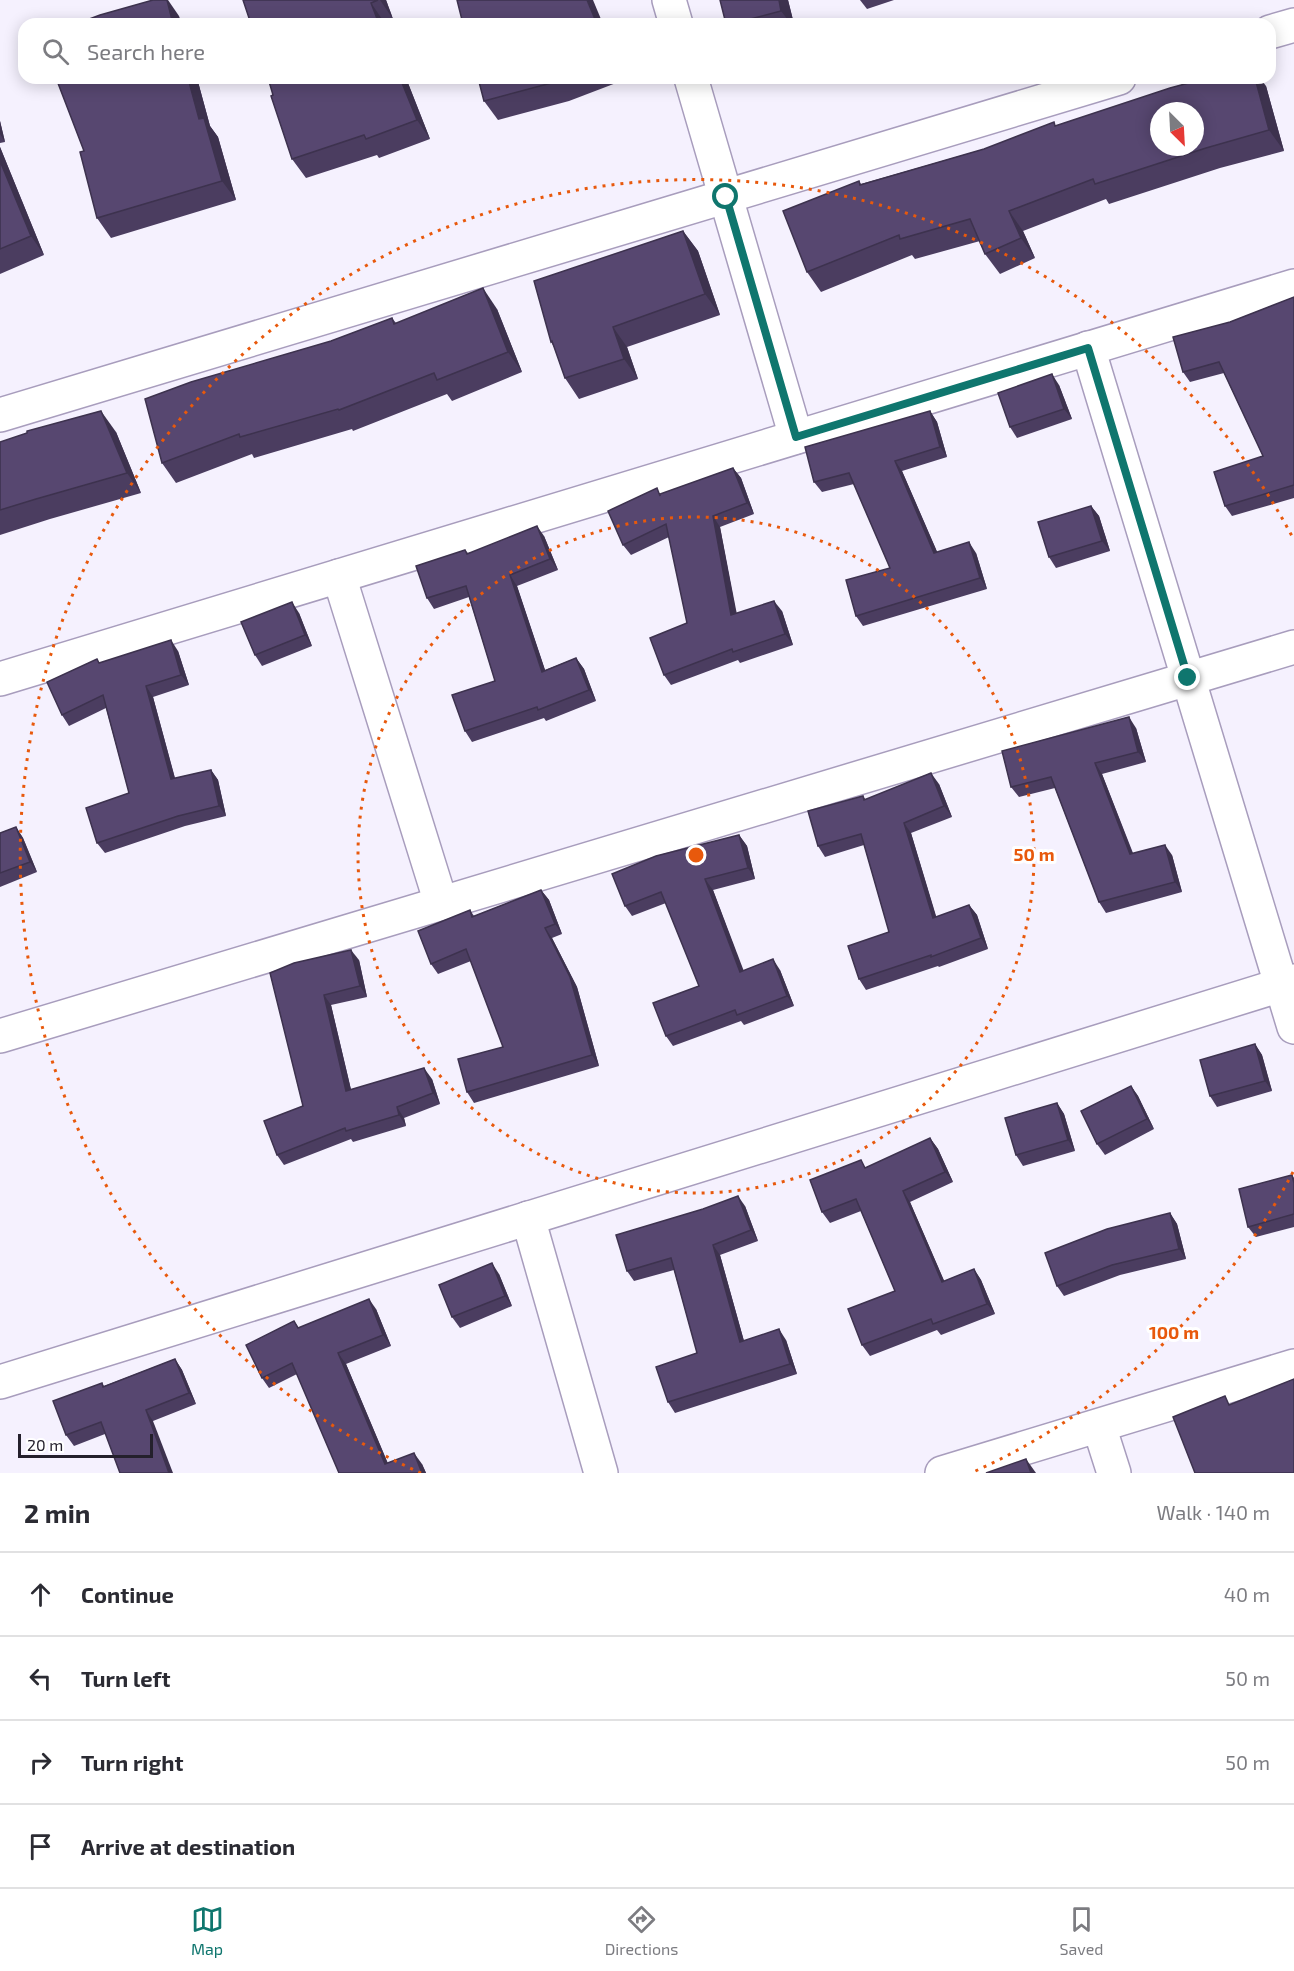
<!DOCTYPE html>
<meta charset="utf-8">
<style>
body{margin:0;font-family:"Exo 2",sans-serif;background:#f2f2f3;color:#2b2b33}
.compass{position:absolute;left:1150px;top:102px;width:54px;height:54px;border-radius:50%;background:#fff;box-shadow:0 3px 15px #0003;rotate:156deg}
.scale{position:absolute;left:18px;bottom:15px;width:135px;box-sizing:border-box;padding-left:6px;border:3px solid #24202c;border-top:0;font-size:16px;line-height:21px;white-space:nowrap;color:#24202c;-webkit-text-stroke:4px #fff;paint-order:stroke}
.stop{position:absolute;width:18px;height:18px;margin:-14px;border:4px solid #0f766e;border-radius:50%;background:#fff}
.stop.end{background:#0f766e;border-color:#fff;box-shadow:0 2px 6px #0008}
.list{margin:0;padding:0;list-style:none}
h2{display:flex;justify-content:space-between;align-items:center;height:78px;margin:0;padding:0 24px;font-size:26px}
h2 small{font-size:20px;font-weight:400;color:#7c7c81}
.list li{display:grid;grid-template-columns:39px 1fr auto;gap:18px;align-items:center;box-sizing:border-box;height:84px;padding:0 24px;border-top:2px solid #e1e1e2}
.list b{display:block;font-size:22px;white-space:nowrap}
.list em{font-size:20px;font-style:normal;color:#7c7c81}
.icon{flex:none;width:33px;height:33px;fill:none;stroke:currentColor;stroke-width:2;stroke-linecap:round;stroke-linejoin:round}
.map{position:relative;flex:none;width:1294px;height:1473px;overflow:hidden}
.search{position:absolute;background:#fff;box-shadow:0 3px 15px #0003;left:18px;right:18px;top:18px;height:66px;display:flex;align-items:center;gap:15px;box-sizing:border-box;padding:0 21px;border-radius:18px;color:#7c7c81;font-size:22px}
.sheet{height:414px;background:#fff}
nav{display:flex;justify-content:space-around;align-items:center;box-sizing:border-box;height:84px;border-top:2px solid #e1e1e2;background:#fff;font-size:16px;color:#7c7c81}
nav a{display:grid;justify-items:center;gap:3px}
nav .on{color:#0f766e}
.map>svg:first-child{display:block}
.lines{fill:none;stroke-linecap:round;stroke-linejoin:round}
.street-casing{stroke:#a89dbd;stroke-width:36}
.street{stroke:#fff;stroke-width:33}
.wall{fill:#4b3d60}
.shaded-wall{fill:#3d324e}
.building{fill:#574770;stroke:#3d324e;stroke-width:1.5;fill-rule:evenodd}
.route{stroke:#0f766e;stroke-width:8}
.ring{fill:none;stroke:#e8590c;stroke-width:3;stroke-dasharray:3 6}
.centre{fill:#e8590c;stroke:#fff;stroke-width:3}
.ring-label{font-size:18px;text-anchor:middle;font-weight:bold;fill:#e8590c;stroke:#fff;stroke-width:6;stroke-linejoin:round;paint-order:stroke}
</style>
<div class="map">
<svg width="1294" height="1473" viewBox="0 0 1294 1473">
<rect width="100%" height="100%" fill="#f5f1fe"/>
<g class="lines">
<defs>
<g id="street">
<path d="M 669,0 L 676,24"/>
<path d="M 1270,32 L 1294,25"/>
<path d="M 691,78 L 796,437"/>
<path d="M 1088,348 L 1294,1027"/>
<path d="M 0,415 L 1119,78"/>
<path d="M 339,576 L 441,903"/>
<path d="M 0,679 L 1294,286"/>
<path d="M 0,1036 L 1294,647"/>
<path d="M 528,1218 L 601,1473"/>
<path d="M 0,1382 L 1294,981"/>
<path d="M 1099,1426 L 1114,1473"/>
<path d="M 942,1473 L 1294,1366"/>
</g>
</defs>
<use href="#street" class="street-casing"/>
<use href="#street" class="street"/>
</g>
<g class="wall">
<path d="M 243,0 L 386,0 L 393,19 L 384,22 Z"/>
<path d="M 788,0 L 794,24 L 726,24 Z"/>
<path d="M 860,0 L 894,0 L 867,9 Z"/>
<path d="M 56,78 L 197,78 L 210,126 L 218,137 L 236,200 L 111,238 L 97,218 L 84,151 Z"/>
<path d="M 268,78 L 406,78 L 430,139 L 379,158 L 377,155 L 306,178 L 292,159 Z"/>
<path d="M 478,78 L 624,78 L 624,80 L 569,101 L 498,120 L 484,101 Z"/>
<path d="M 1266,86 L 1284,151 L 1220,168 L 1109,204 L 1106,199 L 1023,231 L 1035,258 L 1000,274 L 985,254 L 980,241 L 915,259 L 912,255 L 821,292 L 807,272 L 859,181 L 861,184 L 984,149 L 1056,126 Z"/>
<path d="M 0,121 L 5,142 L 0,143 Z"/>
<path d="M 0,147 L 44,255 L 0,274 Z"/>
<path d="M 683,231 L 698,251 L 720,315 L 627,347 L 638,379 L 579,399 L 565,378 L 554,347 L 551,342 Z"/>
<path d="M 1294,297 L 1294,498 L 1232,516 L 1225,506 L 1263,456 L 1224,373 L 1190,382 L 1183,372 L 1230,322 Z"/>
<path d="M 497,309 L 522,372 L 452,401 L 447,394 L 353,431 L 352,429 L 254,458 L 252,454 L 176,483 L 162,463 L 331,341 L 392,318 L 396,323 Z"/>
<path d="M 1059,385 L 1072,419 L 1017,438 L 1010,427 Z"/>
<path d="M 930,411 L 937,422 L 947,457 L 902,471 L 937,552 L 976,553 L 987,589 L 863,626 L 856,616 L 890,568 L 854,484 L 822,492 L 814,482 Z"/>
<path d="M 116,432 L 141,493 L 50,519 L 0,535 L 0,442 Z"/>
<path d="M 733,468 L 741,478 L 754,514 L 720,527 L 736,613 L 782,611 L 793,645 L 740,663 L 738,660 L 671,685 L 664,675 L 687,623 L 669,537 L 631,555 L 623,545 L 661,494 Z"/>
<path d="M 1091,506 L 1099,516 L 1110,551 L 1056,568 L 1049,557 Z"/>
<path d="M 544,536 L 558,570 L 517,586 L 545,670 L 576,658 L 584,669 L 596,701 L 546,721 L 544,718 L 472,742 L 465,731 L 495,681 L 469,597 L 434,609 L 427,598 L 465,550 L 468,553 Z"/>
<path d="M 299,613 L 312,646 L 262,666 L 255,655 Z"/>
<path d="M 178,651 L 189,685 L 153,697 L 175,778 L 211,770 L 218,780 L 226,816 L 185,826 L 105,853 L 97,843 L 129,793 L 106,708 L 69,726 L 62,715 L 97,659 L 99,663 Z"/>
<path d="M 1136,728 L 1146,762 L 1102,774 L 1133,853 L 1172,855 L 1182,892 L 1106,913 L 1099,902 L 1055,788 L 1019,797 L 1011,787 Z"/>
<path d="M 939,784 L 952,817 L 911,833 L 936,917 L 969,905 L 977,915 L 988,949 L 939,967 L 938,966 L 866,990 L 859,979 L 889,932 L 864,845 L 825,857 L 818,846 L 863,796 L 866,800 Z"/>
<path d="M 16,827 L 23,838 L 37,872 L 0,887 L 0,833 Z"/>
<path d="M 739,835 L 747,846 L 755,879 L 713,890 L 743,971 L 780,970 L 794,1006 L 744,1025 L 741,1021 L 673,1046 L 666,1036 L 699,986 L 666,903 L 632,916 L 625,906 Z"/>
<path d="M 541,890 L 549,900 L 562,934 L 552,938 L 577,987 L 599,1066 L 474,1103 L 467,1092 L 503,1047 L 471,961 L 438,974 L 431,964 L 470,910 L 474,916 Z"/>
<path d="M 359,960 L 367,997 L 331,1005 L 351,1090 L 432,1079 L 440,1104 L 404,1118 L 406,1126 L 353,1142 L 351,1139 L 284,1165 L 277,1155 L 303,1106 L 270,973 Z"/>
<path d="M 1255,1044 L 1262,1055 L 1272,1091 L 1217,1107 L 1210,1096 Z"/>
<path d="M 1131,1086 L 1138,1096 L 1154,1129 L 1105,1155 L 1097,1144 Z"/>
<path d="M 1057,1103 L 1064,1114 L 1075,1151 L 1023,1166 L 1016,1155 Z"/>
<path d="M 930,1138 L 938,1149 L 953,1182 L 910,1202 L 944,1281 L 974,1269 L 981,1280 L 995,1314 L 941,1335 L 937,1330 L 870,1356 L 862,1345 L 895,1291 L 861,1211 L 830,1223 L 822,1212 Z"/>
<path d="M 1292,1175 L 1294,1178 L 1294,1227 L 1256,1237 L 1248,1227 Z"/>
<path d="M 745,1206 L 758,1241 L 720,1255 L 744,1341 L 786,1340 L 797,1374 L 675,1413 L 668,1402 L 697,1353 L 674,1270 L 634,1281 L 627,1271 Z"/>
<path d="M 1170,1213 L 1177,1224 L 1186,1259 L 1120,1275 L 1064,1296 L 1057,1286 Z"/>
<path d="M 499,1274 L 512,1306 L 460,1328 L 452,1317 Z"/>
<path d="M 376,1309 L 391,1346 L 346,1364 L 388,1464 L 422,1464 L 426,1473 L 339,1473 L 297,1374 L 269,1388 L 262,1378 L 294,1321 L 299,1328 Z"/>
<path d="M 175,1359 L 182,1370 L 196,1404 L 153,1421 L 105,1434 L 74,1446 L 66,1435 L 102,1383 L 104,1386 Z"/>
</g>
<g class="shaded-wall">
<path d="M 167,0 L 168,0 L 179,16 L 182,24 L 173,24 Z"/>
<path d="M 380,0 L 386,0 L 393,19 Z"/>
<path d="M 587,0 L 593,0 L 603,24 L 597,24 Z"/>
<path d="M 779,0 L 788,0 L 794,24 L 791,24 L 781,11 Z"/>
<path d="M 371,3 L 384,22 L 385,24 L 379,24 Z"/>
<path d="M 188,78 L 197,78 L 210,126 L 218,137 L 236,200 L 222,181 L 199,119 Z"/>
<path d="M 400,78 L 406,78 L 430,139 L 417,120 Z"/>
<path d="M 1255,78 L 1260,78 L 1266,86 L 1284,151 L 1269,130 Z"/>
<path d="M 0,121 L 5,142 L 0,134 Z"/>
<path d="M 0,147 L 44,255 L 31,236 L 0,161 Z"/>
<path d="M 1009,211 L 1023,231 L 1035,258 L 1021,238 Z"/>
<path d="M 683,231 L 698,251 L 720,315 L 705,294 Z"/>
<path d="M 483,288 L 497,309 L 522,372 L 508,352 Z"/>
<path d="M 613,327 L 627,347 L 638,379 L 624,359 Z"/>
<path d="M 1052,374 L 1059,385 L 1072,419 L 1064,409 Z"/>
<path d="M 101,411 L 116,432 L 141,493 L 127,473 Z"/>
<path d="M 930,411 L 937,422 L 947,457 L 940,447 Z"/>
<path d="M 895,461 L 902,471 L 942,563 L 934,553 Z"/>
<path d="M 733,468 L 741,478 L 754,514 L 747,503 Z"/>
<path d="M 1091,506 L 1099,516 L 1110,551 L 1102,541 Z"/>
<path d="M 713,516 L 720,527 L 739,625 L 731,615 Z"/>
<path d="M 537,526 L 544,536 L 558,570 L 550,559 Z"/>
<path d="M 969,542 L 976,553 L 987,589 L 980,578 Z"/>
<path d="M 510,575 L 517,586 L 549,682 L 542,672 Z"/>
<path d="M 774,601 L 782,611 L 793,645 L 785,634 Z"/>
<path d="M 292,602 L 299,613 L 312,646 L 305,635 Z"/>
<path d="M 171,640 L 178,651 L 189,685 L 181,675 Z"/>
<path d="M 576,658 L 584,669 L 596,701 L 589,690 Z"/>
<path d="M 146,686 L 153,697 L 178,790 L 171,779 Z"/>
<path d="M 1129,717 L 1136,728 L 1146,762 L 1138,752 Z"/>
<path d="M 1095,763 L 1102,774 L 1137,865 L 1130,854 Z"/>
<path d="M 211,770 L 218,780 L 226,816 L 219,806 Z"/>
<path d="M 931,773 L 939,784 L 952,817 L 944,806 Z"/>
<path d="M 904,823 L 911,833 L 940,929 L 933,918 Z"/>
<path d="M 16,827 L 23,838 L 37,872 L 30,862 Z"/>
<path d="M 739,835 L 747,846 L 755,879 L 748,868 Z"/>
<path d="M 1165,845 L 1172,855 L 1182,892 L 1175,882 Z"/>
<path d="M 705,879 L 713,890 L 748,982 L 740,972 Z"/>
<path d="M 541,890 L 549,900 L 562,934 L 555,924 Z"/>
<path d="M 969,905 L 977,915 L 988,949 L 981,938 Z"/>
<path d="M 545,928 L 552,938 L 577,987 L 599,1066 L 592,1055 Z"/>
<path d="M 351,950 L 359,960 L 367,997 L 360,986 Z"/>
<path d="M 773,959 L 780,970 L 794,1006 L 787,996 Z"/>
<path d="M 324,995 L 331,1005 L 354,1102 L 346,1091 Z"/>
<path d="M 1255,1044 L 1262,1055 L 1272,1091 L 1265,1081 Z"/>
<path d="M 424,1068 L 432,1079 L 440,1104 L 433,1093 Z"/>
<path d="M 1131,1086 L 1138,1096 L 1154,1129 L 1147,1119 Z"/>
<path d="M 1057,1103 L 1064,1114 L 1075,1151 L 1068,1140 Z"/>
<path d="M 397,1107 L 404,1118 L 406,1126 L 399,1115 Z"/>
<path d="M 930,1138 L 938,1149 L 953,1182 L 945,1172 Z"/>
<path d="M 903,1191 L 910,1202 L 949,1292 L 942,1282 Z"/>
<path d="M 738,1196 L 745,1206 L 758,1241 L 751,1230 Z"/>
<path d="M 1170,1213 L 1177,1224 L 1186,1259 L 1179,1249 Z"/>
<path d="M 713,1245 L 720,1255 L 747,1352 L 740,1342 Z"/>
<path d="M 492,1263 L 499,1274 L 512,1306 L 505,1296 Z"/>
<path d="M 974,1269 L 981,1280 L 995,1314 L 987,1304 Z"/>
<path d="M 369,1299 L 376,1309 L 391,1346 L 383,1335 Z"/>
<path d="M 779,1329 L 786,1340 L 797,1374 L 790,1364 Z"/>
<path d="M 338,1353 L 346,1364 L 392,1473 L 385,1464 Z"/>
<path d="M 175,1359 L 182,1370 L 196,1404 L 189,1393 Z"/>
<path d="M 146,1410 L 153,1421 L 173,1473 L 169,1473 Z"/>
<path d="M 414,1453 L 422,1464 L 426,1473 L 422,1473 Z"/>
<path d="M 1026,1459 L 1036,1473 L 1031,1473 Z"/>
</g>
<g class="building">
<path d="M 153,0 L 167,0 L 173,24 L 76,24 L 100,15 Z"/>
<path d="M 243,0 L 378,0 L 371,3 L 379,24 L 251,24 Z"/>
<path d="M 457,0 L 587,0 L 597,24 L 463,24 Z"/>
<path d="M 720,0 L 779,0 L 781,11 L 731,24 L 726,24 Z"/>
<path d="M 56,78 L 188,78 L 199,119 L 204,118 L 222,181 L 97,218 L 80,152 L 84,151 Z"/>
<path d="M 268,78 L 400,78 L 417,120 L 366,139 L 364,135 L 292,159 L 271,96 L 273,95 Z"/>
<path d="M 478,78 L 564,78 L 555,82 L 484,101 Z"/>
<path d="M 1207,78 L 1255,78 L 1269,130 L 1206,148 L 1095,184 L 1093,179 L 1009,211 L 1021,238 L 985,254 L 970,219 L 900,239 L 899,235 L 807,272 L 783,211 L 859,181 L 860,185 L 984,149 L 1054,122 L 1055,126 L 1170,88 ZM 1159,111 L 1195,111 L 1195,147 L 1159,147 Z"/>
<path d="M 0,161 L 31,236 L 0,249 Z"/>
<path d="M 683,231 L 705,294 L 613,327 L 624,359 L 565,378 L 552,341 L 551,342 L 534,281 Z"/>
<path d="M 483,288 L 508,352 L 437,380 L 434,373 L 339,410 L 338,409 L 240,437 L 239,434 L 162,463 L 145,399 L 191,382 L 331,341 L 392,318 L 394,324 Z"/>
<path d="M 1294,297 L 1294,485 L 1225,506 L 1214,472 L 1263,456 L 1219,362 L 1183,372 L 1173,337 L 1230,322 Z"/>
<path d="M 1052,374 L 1064,409 L 1010,427 L 998,393 Z"/>
<path d="M 101,411 L 127,473 L 36,499 L 0,510 L 0,442 L 27,433 L 27,431 Z"/>
<path d="M 930,411 L 940,447 L 895,461 L 934,553 L 969,542 L 980,578 L 856,616 L 846,580 L 890,568 L 849,473 L 814,482 L 805,447 Z"/>
<path d="M 733,468 L 747,503 L 713,516 L 731,615 L 774,601 L 785,634 L 733,652 L 732,649 L 664,675 L 650,638 L 687,623 L 666,524 L 623,545 L 608,511 L 657,488 L 660,496 L 660,494 Z"/>
<path d="M 1091,506 L 1102,541 L 1049,557 L 1038,522 Z"/>
<path d="M 537,526 L 550,559 L 510,575 L 542,672 L 576,658 L 589,690 L 538,710 L 537,707 L 465,731 L 452,695 L 495,681 L 466,586 L 427,598 L 416,566 L 465,550 L 467,554 Z"/>
<path d="M 292,602 L 305,635 L 255,655 L 241,622 Z"/>
<path d="M 171,640 L 181,675 L 146,686 L 171,779 L 211,770 L 219,806 L 178,816 L 97,843 L 86,808 L 129,793 L 103,695 L 62,715 L 47,682 L 97,659 L 99,663 Z"/>
<path d="M 1129,717 L 1138,752 L 1095,763 L 1130,854 L 1165,845 L 1175,882 L 1099,902 L 1051,777 L 1011,787 L 1002,751 Z"/>
<path d="M 931,773 L 944,806 L 904,823 L 933,918 L 969,905 L 981,938 L 931,957 L 931,955 L 859,979 L 848,946 L 889,932 L 861,834 L 818,846 L 808,811 L 863,796 L 864,800 Z"/>
<path d="M 16,827 L 30,862 L 0,873 L 0,833 Z"/>
<path d="M 739,835 L 748,868 L 705,879 L 740,972 L 773,959 L 787,996 L 737,1015 L 735,1010 L 666,1036 L 653,1003 L 699,986 L 661,892 L 625,906 L 612,874 L 656,856 Z"/>
<path d="M 541,890 L 555,924 L 545,928 L 570,977 L 592,1055 L 467,1092 L 458,1059 L 503,1047 L 466,949 L 431,964 L 418,931 L 470,910 L 472,917 Z"/>
<path d="M 351,950 L 360,986 L 324,995 L 346,1091 L 424,1068 L 433,1093 L 397,1107 L 399,1115 L 346,1131 L 345,1128 L 277,1155 L 264,1121 L 303,1106 L 270,973 L 294,963 Z"/>
<path d="M 1255,1044 L 1265,1081 L 1210,1096 L 1200,1060 Z"/>
<path d="M 1131,1086 L 1147,1119 L 1097,1144 L 1081,1111 Z"/>
<path d="M 1057,1103 L 1068,1140 L 1016,1155 L 1005,1118 Z"/>
<path d="M 930,1138 L 945,1172 L 903,1191 L 942,1282 L 974,1269 L 987,1304 L 933,1324 L 931,1319 L 862,1345 L 848,1309 L 895,1291 L 856,1199 L 822,1212 L 810,1180 L 861,1160 L 865,1168 Z"/>
<path d="M 1292,1175 L 1294,1183 L 1294,1214 L 1248,1227 L 1239,1189 Z"/>
<path d="M 738,1196 L 751,1230 L 713,1245 L 740,1342 L 779,1329 L 790,1364 L 668,1402 L 656,1367 L 697,1353 L 671,1258 L 627,1271 L 616,1235 L 703,1209 Z"/>
<path d="M 1170,1213 L 1179,1249 L 1112,1265 L 1057,1286 L 1045,1253 L 1107,1229 Z"/>
<path d="M 492,1263 L 505,1296 L 452,1317 L 439,1285 Z"/>
<path d="M 369,1299 L 383,1335 L 338,1353 L 385,1464 L 414,1453 L 422,1473 L 339,1473 L 292,1363 L 262,1378 L 246,1345 L 294,1321 L 298,1328 Z"/>
<path d="M 175,1359 L 189,1393 L 146,1410 L 169,1473 L 120,1473 L 101,1422 L 66,1435 L 53,1401 L 102,1383 L 103,1387 Z"/>
<path d="M 1294,1379 L 1294,1473 L 1195,1473 L 1173,1417 L 1225,1396 L 1229,1405 Z"/>
<path d="M 1026,1459 L 1031,1473 L 986,1473 Z"/>
</g>
<g class="lines">
<path class="route" d="M 726,197 L 796,437 L 1088,348 L 1188,678"/>
</g>
<g class="ring">
<circle cx="696" cy="855" r="338"/>
<path d="M1293 1172A676 676 0 0 1 971 1473M421 1473A676 676 0 1 1 1293 538"/>
</g>
<circle cx="696" cy="855" r="9" class="centre"/>
<g class="ring-label">
<text x="1034" y="861">50 m</text>
<text x="1174" y="1339">100 m</text>
</g>
</svg>
<svg class="compass" viewBox="-18 -18 36 36"><path d="M0-13l5 13h-10z" fill="#e53935"/><path d="M0 13l5-13h-10z" fill="#7c7c81"/></svg>
<div class="scale">20 m</div>
<div class="stop" style="left:726px;top:197px"></div>
<div class="stop end" style="left:1188px;top:678px"></div>
<div class="search"><svg class="icon" aria-label="search" viewBox="0 0 24 24"><circle cx="10" cy="10" r="6"/><path d="M15 15l6 6"/></svg>Search here</div>
</div>
<section class="sheet">
<h2>2 min<small>Walk · 140 m</small></h2>
<ul class="list">
<li><svg class="icon" aria-label="ahead" viewBox="0 0 24 24"><path d="M12 20V5M6 11l6-6 6 6"/></svg><div><b>Continue</b></div><em>40 m</em></li>
<li><svg class="icon" aria-label="left" viewBox="0 0 24 24"><path d="M17 20v-9H6M10 6l-5 5 5 5"/></svg><div><b>Turn left</b></div><em>50 m</em></li>
<li><svg class="icon" aria-label="right" viewBox="0 0 24 24"><path d="M7 20v-9h11M14 6l5 5-5 5"/></svg><div><b>Turn right</b></div><em>50 m</em></li>
<li><svg class="icon" aria-label="arrive" viewBox="0 0 24 24"><path d="M6 21V4h12l-3 4 3 4H6"/></svg><div><b>Arrive at destination</b></div></li>
</ul>
</section>
<nav>
<a class="on"><svg class="icon" aria-label="map" viewBox="0 0 24 24"><path d="M3 6l6-2 6 2 6-2v14l-6 2-6-2-6 2zM9 4v14M15 6v14"/></svg>Map</a>
<a><svg class="icon" aria-label="directions" viewBox="0 0 24 24"><path d="M12 3l9 9-9 9-9-9zM9 14v-3h6M13 9l2 2-2 2"/></svg>Directions</a>
<a><svg class="icon" aria-label="saved" viewBox="0 0 24 24"><path d="M7 4h10v16l-5-4-5 4z"/></svg>Saved</a>
</nav>
